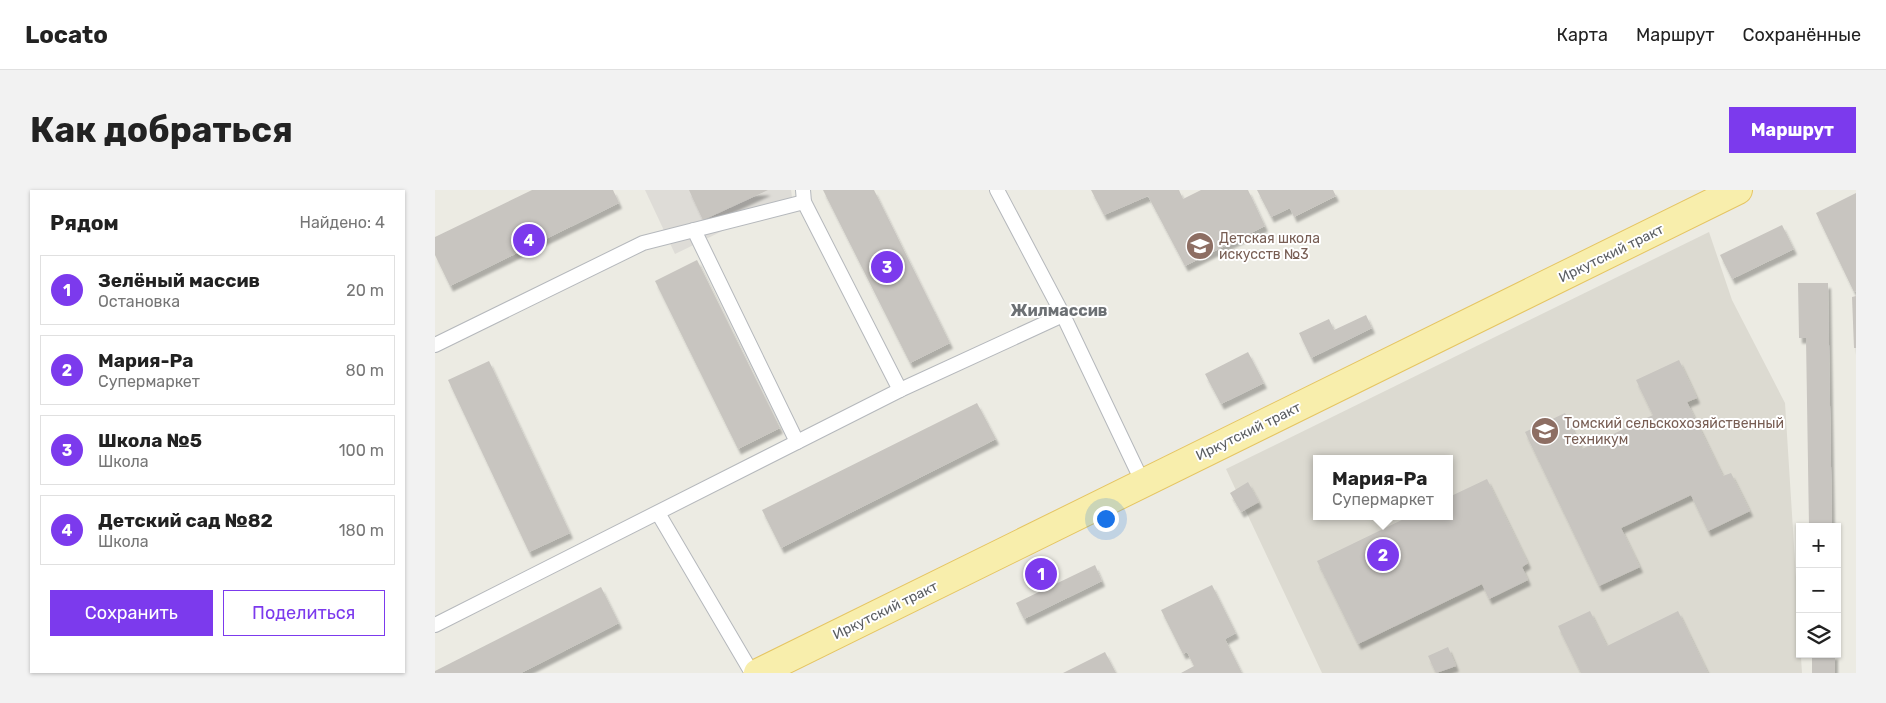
<!DOCTYPE html>
<html lang="ru">
<meta charset="utf-8">
<style>
body{margin:0;font-family:Rubik,sans-serif;background:#f2f2f2;color:#222}
.controls{position:absolute;right:15px;bottom:15px;display:grid;overflow:hidden;border-radius:0px;box-shadow:0 1px 4px #0004}
.controls button{width:45px;height:45px;display:grid;place-items:center;padding:0;border:0;border-bottom:1px solid #e0e0e0;background:#fff;color:#222;font:25px sans-serif}
.you{position:absolute;left:670px;top:328px;width:18px;height:18px;margin:-12px;border:4px solid #fff;border-radius:50%;background:#1a73e8;box-shadow:0 0 0 8px #1a73e833}
.badge{display:grid;place-items:center;width:32px;height:32px;border-radius:50%;background:#7c3aed;color:#fff;font-size:16px;font-weight:700}
.pin{position:absolute;translate:-50% -50%;border:2px solid #fff;box-shadow:0 1px 5px #0006}
.popup{position:absolute;left:878px;top:265px;width:140px;height:65px;box-sizing:border-box;display:grid;place-content:center;border-radius:0px;background:#fff;filter:drop-shadow(0 1px 4px #0005);font-size:16px;white-space:nowrap;color:#767676}
.popup b{font-size:19px;color:#222}
.popup::after{content:'';position:absolute;left:50%;top:100%;margin-left:-10px;border:10px solid transparent;border-top-color:#fff}
.list{margin:0;padding:0;list-style:none}
h2{display:flex;justify-content:space-between;align-items:center;height:65px;margin:0;padding:0 20px;font-size:21px}
h2 small{font-size:16px;font-weight:400;color:#767676}
.list li{display:grid;grid-template-columns:32px 1fr auto;gap:15px;align-items:center;box-sizing:border-box;height:70px;margin:0 10px 10px;padding:0 10px;border:1px solid #e0e0e0;border-radius:0px}
.list b{display:block;font-size:19px;white-space:nowrap}
.list p{margin:0;font-size:16px;white-space:nowrap;color:#767676}
.list em{font-size:16px;font-style:normal;color:#767676}
.actions{display:flex;gap:10px;padding:15px 20px}
.actions a{flex:1;padding:11px 0;border:1px solid #7c3aed;border-radius:0px;text-align:center;font-size:18px;color:#7c3aed}
.actions .main{background:#7c3aed;color:#fff}
.icon{flex:none;width:28px;height:28px;fill:none;stroke:currentColor;stroke-width:2;stroke-linecap:round;stroke-linejoin:round}
.map{position:relative;flex:none;width:1421px;height:483px;overflow:hidden;border-radius:0px}
header{display:flex;align-items:center;gap:30px;box-sizing:border-box;height:70px;padding:0 25px;background:#fff;border-bottom:1px solid #e0e0e0}
header strong{font-size:24px}
nav{display:flex;gap:28px;margin-inline-start:auto;font-size:18px}
.intro{display:flex;align-items:center;justify-content:space-between;box-sizing:border-box;height:120px;padding:0 30px}
h1{margin:0;font-size:35px}
.button{padding:12px 22px;border-radius:0px;background:#7c3aed;color:#fff;font-size:18px;font-weight:700}
main{display:flex;gap:30px;padding:0 30px}
aside{flex:1;background:#fff;border-radius:0px;box-shadow:0 1px 4px #0004}
.map>svg:first-child{display:block}
.industrial{fill:#dedcd7}
.education{fill:#dcdad1;fill-rule:evenodd}
.building{fill:#c8c5c0;filter:url(#shadow)}
.lines{fill:none;stroke-linecap:round;stroke-linejoin:round}
.lane-casing{stroke:#b5b8bc;stroke-width:16}
.primary-casing{stroke:#e5c563;stroke-width:30}
.lane{stroke:#fff;stroke-width:14}
.primary{stroke:#f8eeac;stroke-width:28}
.labels{text-anchor:middle;stroke-width:4;stroke-linejoin:round;paint-order:stroke}
.education-label{font-size:14px;fill:#785e54;stroke:#fff;text-anchor:start}
.street-label{font-size:14px;fill:#5b5e62;stroke:#fff}
.quarter-label{font-size:16px;font-weight:bold;fill:#6c7074;stroke:#fff}
</style>
<header>
<strong>Locato</strong>
<nav><a>Карта</a><a>Маршрут</a><a>Сохранённые</a></nav>
</header>
<div class="intro"><h1>Как добраться</h1><a class="button">Маршрут</a></div>
<main>
<aside>
<h2>Рядом<small>Найдено: 4</small></h2>
<ul class="list">
<li><span class="badge">1</span><div><b>Зелёный массив</b><p>Остановка</p></div><em>20 m</em></li>
<li><span class="badge">2</span><div><b>Мария-Ра</b><p>Супермаркет</p></div><em>80 m</em></li>
<li><span class="badge">3</span><div><b>Школа №5</b><p>Школа</p></div><em>100 m</em></li>
<li><span class="badge">4</span><div><b>Детский сад №82</b><p>Школа</p></div><em>180 m</em></li>
</ul>
<div class="actions"><a class="main">Сохранить</a><a>Поделиться</a></div>
</aside>
<div class="map">
<svg width="1421" height="483" viewBox="0 0 1421 483">
<defs>
<filter id="shadow"><feDropShadow dx="3" dy="5.5" stdDeviation="1" flood-color="#0004"/></filter>
</defs>
<rect width="100%" height="100%" fill="#ecebe3"/>
<path class="industrial" d="M 210,0 L 356,0 L 357,7 L 240,64 Z"/>
<path class="education" d="M 1274,42 L 1297,110 L 1350,213 L 1367,483 L 887,483 L 791,279 ZM 882,269 L 1014,269 L 1014,326 L 882,326 Z"/>
<g class="building">
<path d="M 97,0 L 178,0 L 184,13 L 15,96 L 0,65 L 0,47 Z"/>
<path d="M 254,0 L 333,0 L 268,30 Z"/>
<path d="M 388,0 L 439,0 L 515,153 L 475,173 Z"/>
<path d="M 656,0 L 744,0 L 748,9 L 766,0 L 813,0 L 830,36 L 750,76 L 713,6 L 669,25 Z"/>
<path d="M 822,0 L 898,0 L 901,6 L 859,27 L 855,18 L 836,27 Z"/>
<path d="M 1421,3 L 1421,101 L 1419,102 L 1381,23 Z"/>
<path d="M 1347,35 L 1359,59 L 1297,89 L 1285,65 Z"/>
<path d="M 262,70 L 345,238 L 303,259 L 220,91 Z"/>
<path d="M 1363,93 L 1393,93 L 1397,337 L 1374,337 L 1371,148 L 1364,148 Z"/>
<path d="M 1421,106 L 1421,158 L 1419,158 L 1417,107 Z"/>
<path d="M 931,125 L 937,138 L 876,168 L 864,143 L 894,129 L 899,140 Z"/>
<path d="M 813,162 L 829,193 L 786,214 L 770,184 Z"/>
<path d="M 1244,170 L 1262,208 L 1252,212 L 1288,286 L 1296,283 L 1315,321 L 1273,341 L 1256,305 L 1186,338 L 1205,377 L 1164,396 L 1090,242 L 1130,223 L 1147,259 L 1218,225 L 1201,190 Z"/>
<path d="M 54,171 L 135,343 L 94,362 L 13,190 Z"/>
<path d="M 542,213 L 561,249 L 346,358 L 327,320 Z"/>
<path d="M 1052,289 L 1093,373 L 1087,377 L 1093,390 L 1054,409 L 1047,394 L 923,454 L 882,371 L 975,326 L 1014,326 L 1014,307 Z"/>
<path d="M 813,292 L 824,312 L 806,322 L 795,303 Z"/>
<path d="M 660,375 L 667,391 L 589,429 L 581,413 Z"/>
<path d="M 777,395 L 801,443 L 790,449 L 807,483 L 746,483 L 759,476 L 752,462 L 748,464 L 726,420 Z"/>
<path d="M 166,397 L 184,433 L 86,483 L 0,483 L 0,481 Z"/>
<path d="M 1155,421 L 1172,456 L 1243,421 L 1273,483 L 1146,483 L 1123,436 Z"/>
<path d="M 1013,457 L 1021,476 L 1001,483 L 993,466 Z"/>
<path d="M 670,462 L 681,483 L 628,483 Z"/>
<rect x="1377" y="464" width="23" height="19"/>
</g>
<g class="lines">
<defs>
<g id="lane">
<path d="M 368,0 L 369,12 L 465,200"/>
<path d="M 562,0 L 628,125 L 708,293"/>
<path d="M 259,40 L 362,252"/>
<path d="M 0,155 L 208,53 L 369,12"/>
<path d="M 223,323 L 317,483"/>
<path d="M 0,435 L 465,200 L 628,125"/>
</g>
<path id="primary" d="M 323,483 L 1303,0"/>
</defs>
<use href="#lane" class="lane-casing"/>
<use href="#primary" class="primary-casing"/>
<use href="#lane" class="lane"/>
<use href="#primary" class="primary"/>
</g>
<defs>
<symbol id="school-disc" viewBox="-11 -11 22 22"><circle r="9.5" fill="#8d6e63" stroke="#fff"/><path d="M0-5L7-2L0 1L-7-2ZM-4 1L0 2.5L4 1V4Q0 6-4 4Z" fill="#fff"/></symbol>
<symbol id="university-disc" viewBox="-11 -11 22 22"><circle r="9.5" fill="#8d6e63" stroke="#fff"/><path d="M0-5L7-2L0 1L-7-2ZM-4 1L0 2.5L4 1V4Q0 6-4 4Z" fill="#fff"/></symbol>
</defs>
<g fill-rule="evenodd">
<use href="#school-disc" x="749" y="40" width="32" height="32"/>
<use href="#university-disc" x="1094" y="225" width="32" height="32"/>
</g>
<g class="labels">
<g class="education-label">
<text x="784" y="53">Детская школа<tspan x="784" dy="16">искусств №3</tspan></text>
<text x="1129" y="238">Томский сельскохозяйственный<tspan x="1129" dy="16">техникум</tspan></text>
</g>
<g class="street-label">
<text transform="translate(1176 63) rotate(-26)" y="5">Иркутский тракт</text>
<text transform="translate(813 241) rotate(-26)" y="5">Иркутский тракт</text>
<text transform="translate(450 420) rotate(-26)" y="5">Иркутский тракт</text>
</g>
<g class="quarter-label">
<text x="624" y="126">Жилмассив</text>
</g>
</g>
</svg>
<div class="controls">
<button>+</button>
<button>−</button>
<button><svg class="icon" aria-label="layers" viewBox="0 0 24 24"><path d="M12 4l9 5-9 5-9-5zM3 14l9 5 9-5"/></svg></button>
</div>
<div class="you"></div>
<div class="pin badge" style="left:606px;top:384px">1</div>
<div class="pin badge" style="left:948px;top:365px">2</div>
<div class="popup"><b>Мария-Ра</b>Супермаркет</div>
<div class="pin badge" style="left:452px;top:77px">3</div>
<div class="pin badge" style="left:94px;top:50px">4</div>
</div>
</main>
